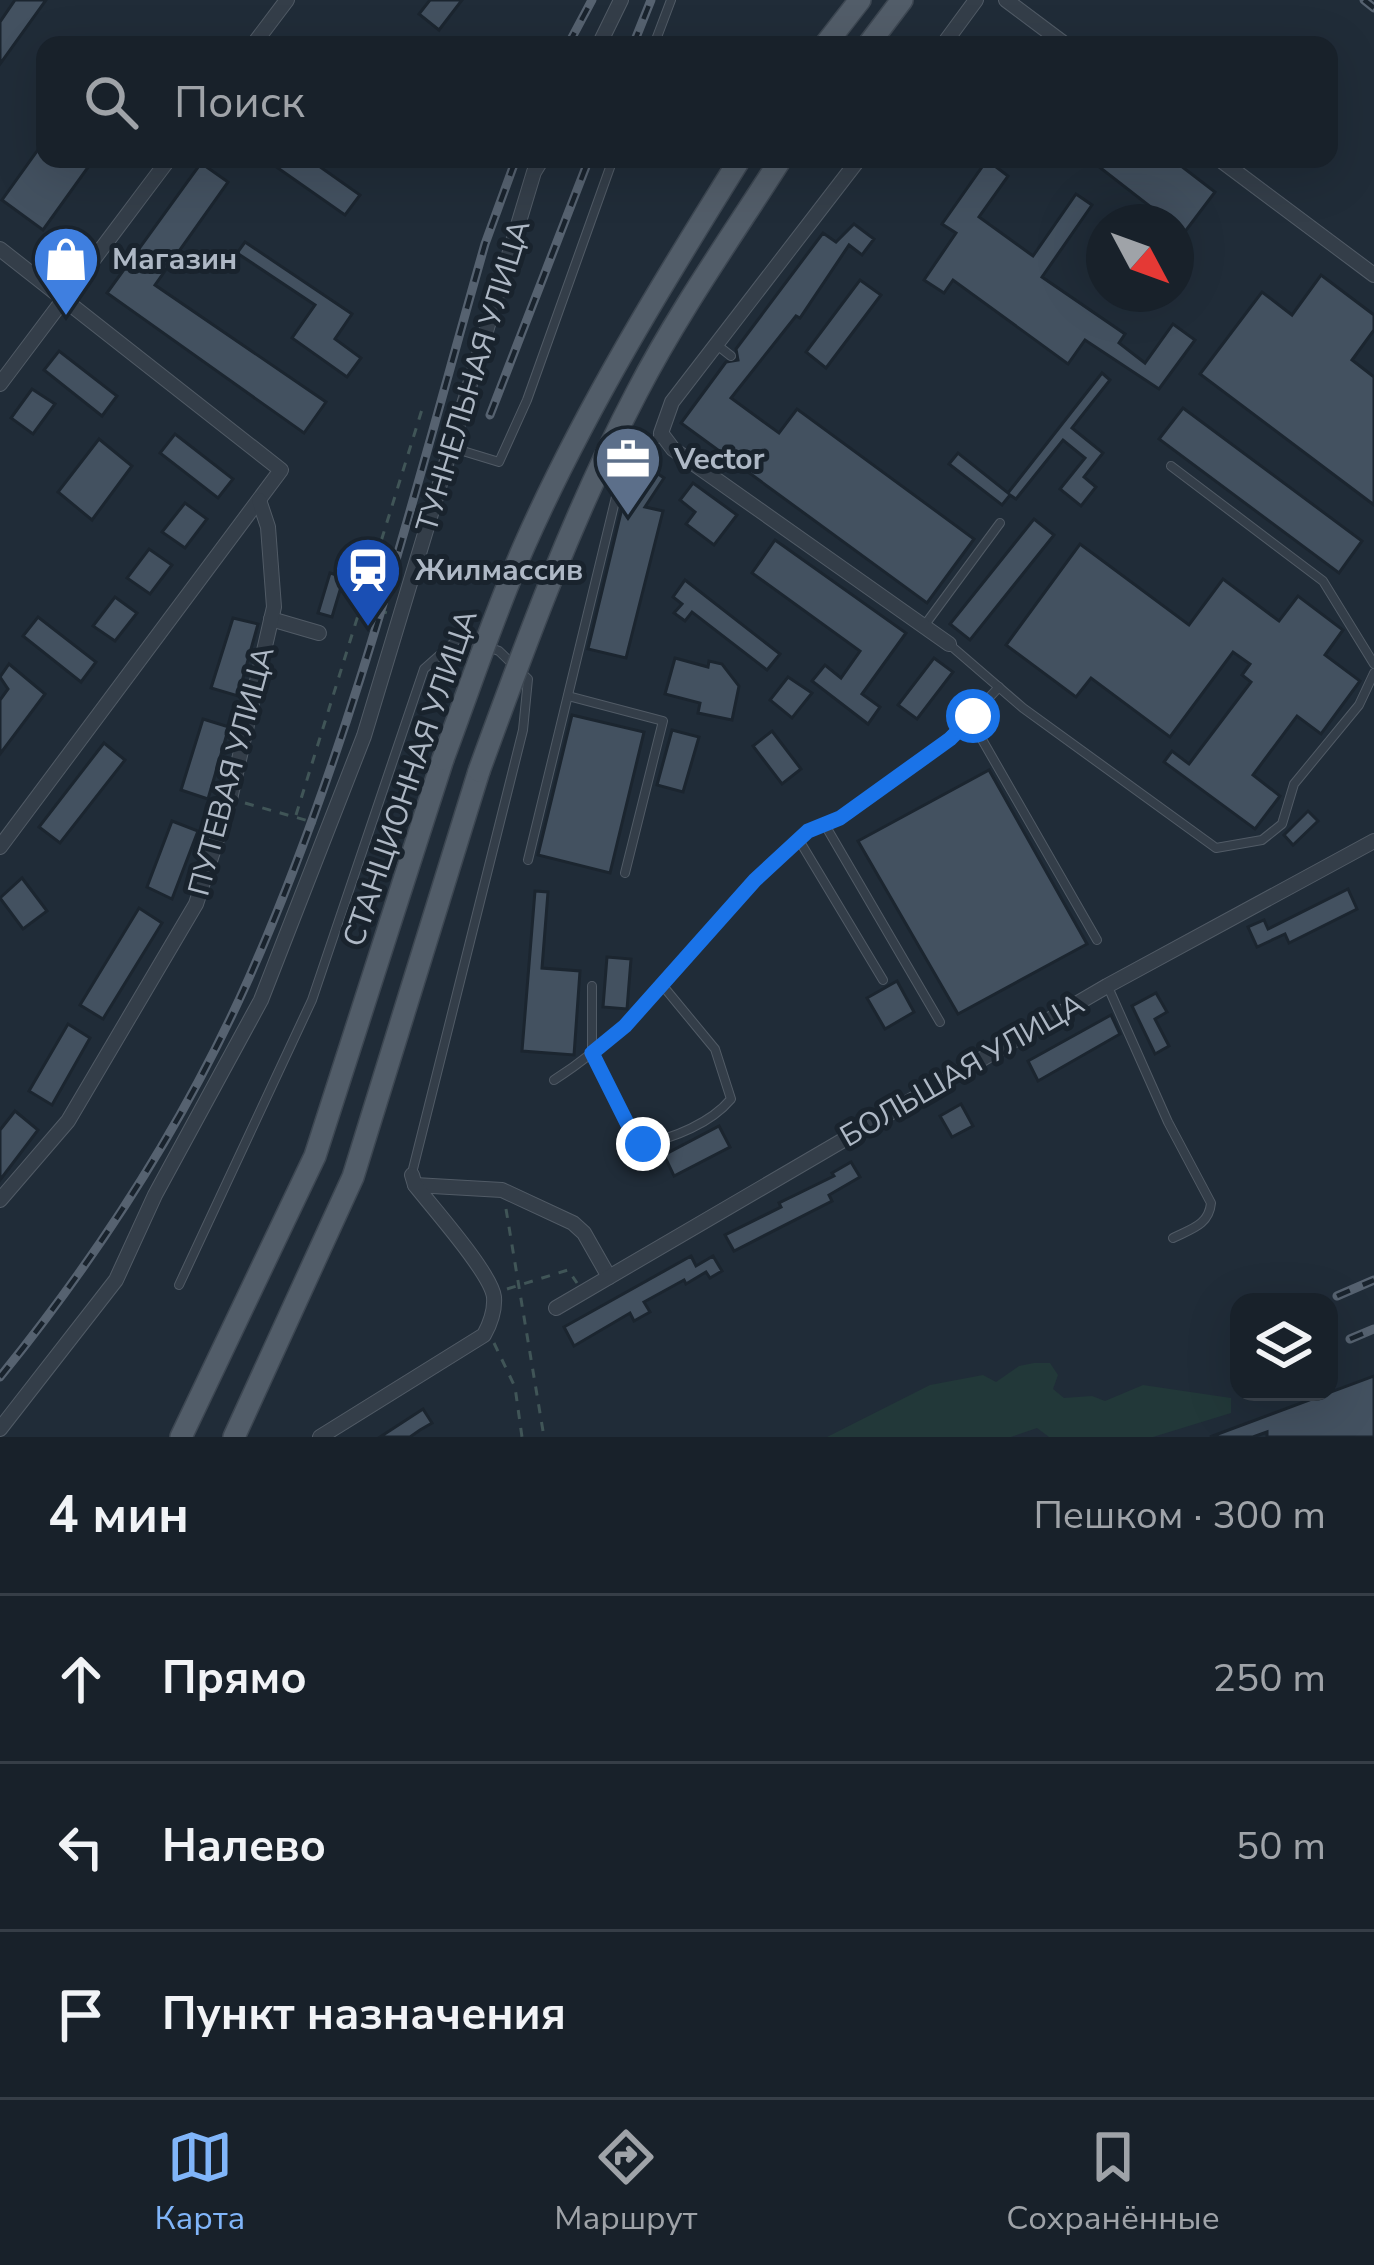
<!DOCTYPE html>
<html lang="ru">
<meta charset="utf-8">
<style>
body{margin:0;font-family:"Nunito Sans",sans-serif;background:#212932;color:#f1f3f6}
.controls{position:absolute;right:36px;bottom:36px;display:grid;overflow:hidden;border-radius:24px;box-shadow:0 12px 48px #0002}
.controls button{width:108px;height:108px;display:grid;place-items:center;padding:0;border:0;border-bottom:3px solid #363e47;background:#18212a;color:#f1f3f6;font:60px sans-serif}
.compass{position:absolute;left:1086px;top:204px;width:108px;height:108px;border-radius:50%;background:#18212a;box-shadow:0 12px 48px #0002;rotate:131deg}
.stop{position:absolute;width:36px;height:36px;margin:-27px;border:9px solid #1a73e8;border-radius:50%;background:#fff}
.stop.end{background:#1a73e8;border-color:#fff;box-shadow:0 3px 12px #0008}
.list{margin:0;padding:0;list-style:none}
h2{display:flex;justify-content:space-between;align-items:center;height:156px;margin:0;padding:0 48px;font-size:51px}
h2 small{font-size:39px;font-weight:400;color:#9fa3a8}
.list li{display:grid;grid-template-columns:78px 1fr auto;gap:36px;align-items:center;box-sizing:border-box;height:168px;padding:0 48px;border-top:3px solid #363e47}
.list b{display:block;font-size:45px;white-space:nowrap}
.list em{font-size:39px;font-style:normal;color:#9fa3a8}
.icon{flex:none;width:66px;height:66px;fill:none;stroke:currentColor;stroke-width:2;stroke-linecap:round;stroke-linejoin:round}
.map{position:relative;flex:none;width:1374px;height:1437px;overflow:hidden}
.search{position:absolute;background:#18212a;box-shadow:0 12px 48px #0002;left:36px;right:36px;top:36px;height:132px;display:flex;align-items:center;gap:30px;box-sizing:border-box;padding:0 42px;border-radius:24px;color:#9fa3a8;font-size:45px}
.sheet{height:660px;background:#18212a}
nav{display:flex;justify-content:space-around;align-items:center;box-sizing:border-box;height:168px;border-top:3px solid #363e47;background:#18212a;font-size:33px;color:#9fa3a8}
nav a{display:grid;justify-items:center;gap:6px}
nav .on{color:#80b5f9}
.map>svg:first-child{display:block}
.green{fill:#223839}
.building{fill:#435160;stroke:#1b252f;stroke-width:3}
.lines{fill:none;stroke-linecap:round;stroke-linejoin:round}
.lane-casing{stroke:#515b66;stroke-width:10}
.street-casing{stroke:#515b66;stroke-width:16}
.primary-casing{stroke:#3d4752;stroke-width:24}
.path{stroke:#405557;stroke-width:3;stroke-dasharray:9 9;stroke-linecap:butt}
.lane{stroke:#343e49;stroke-width:8}
.street{stroke:#343e49;stroke-width:14}
.primary{stroke:#525d69;stroke-width:21}
.rail-casing{stroke:#566270;stroke-width:9}
.rail{stroke:#19232d;stroke-width:4.5;stroke-dasharray:14;stroke-linecap:butt}
.primary-bridge-casing{stroke:#3d4752;stroke-width:24;stroke-linecap:butt}
.primary-bridge{stroke:#525d69;stroke-width:21}
.route{stroke:#1a73e8;stroke-width:15}
.labels{text-anchor:middle;stroke-width:10;stroke-linejoin:round;paint-order:stroke}
.poi-label{font-size:30px;font-weight:bold;fill:#aeb8c5;stroke:#19232d;text-anchor:start}
.street-label{font-size:30px;fill:#aeb8c5;stroke:#19232d}
</style>
<div class="map">
<svg width="1374" height="1437" viewBox="0 0 1374 1437">
<rect width="100%" height="100%" fill="#202c38"/>
<path class="green" d="M 1034,1363 L 1050,1363 L 1058,1375 L 1053,1389 L 1064,1398 L 1092,1396 L 1105,1401 L 1143,1385 L 1231,1398 L 1231,1413 L 1153,1437 L 1049,1437 L 1037,1428 L 1011,1437 L 827,1437 L 930,1385 L 983,1375 L 996,1382 L 1019,1366 Z"/>
<g class="building">
<path d="M 15,0 L 46,0 L 0,64 L 0,22 Z"/>
<path d="M 430,0 L 462,0 L 439,30 L 419,14 Z"/>
<path d="M 45,140 L 45,159 L 94,159 L 43,230 L 2,200 Z"/>
<path d="M 265,159 L 309,159 L 360,195 L 345,215 Z"/>
<path d="M 1089,159 L 1172,159 L 1215,192 L 1184,233 L 1176,222 L 1170,222 Z"/>
<path d="M 987,160 L 1008,176 L 979,217 L 1033,256 L 1076,194 L 1092,205 L 1042,277 L 1125,334 L 1119,343 L 1145,363 L 1173,324 L 1195,340 L 1159,389 L 1085,340 L 1068,364 L 953,280 L 944,293 L 924,280 L 956,233 L 942,224 Z"/>
<path d="M 201,163 L 228,182 L 155,285 L 326,402 L 304,433 L 107,293 Z"/>
<path d="M 854,224 L 874,239 L 862,255 L 849,245 L 800,318 L 796,316 L 731,398 L 779,433 L 797,409 L 974,539 L 927,603 L 681,423 L 726,362 L 738,360 L 736,349 L 823,233 L 836,242 Z"/>
<path d="M 245,242 L 352,314 L 335,339 L 361,358 L 347,377 L 292,338 L 315,305 L 237,253 Z"/>
<path d="M 1321,275 L 1374,315 L 1374,330 L 1352,360 L 1374,377 L 1374,505 L 1200,374 L 1262,292 L 1292,315 Z"/>
<path d="M 860,280 L 881,295 L 826,368 L 806,352 Z"/>
<path d="M 59,351 L 117,396 L 102,416 L 44,370 Z"/>
<path d="M 1102,373 L 1110,380 L 1072,428 L 1103,453 L 1084,477 L 1096,487 L 1081,506 L 1060,489 L 1085,458 L 1063,440 L 1016,499 L 1010,495 L 1002,505 L 949,464 L 958,453 L 1008,493 Z"/>
<path d="M 32,389 L 55,404 L 33,434 L 11,418 Z"/>
<path d="M 1183,408 L 1362,541 L 1339,573 L 1159,439 Z"/>
<path d="M 175,434 L 233,479 L 218,498 L 160,453 Z"/>
<path d="M 99,439 L 132,466 L 92,520 L 58,492 Z"/>
<path d="M 654,471 L 664,478 L 645,507 L 663,511 L 626,658 L 588,649 L 624,500 L 633,487 L 642,489 Z"/>
<path d="M 693,483 L 737,515 L 714,545 L 686,524 L 695,512 L 680,500 Z"/>
<path d="M 185,503 L 207,519 L 185,548 L 162,532 Z"/>
<path d="M 1034,519 L 1054,535 L 970,640 L 950,624 Z"/>
<path d="M 775,540 L 906,633 L 862,694 L 880,707 L 868,724 L 812,681 L 825,665 L 841,678 L 860,651 L 752,573 Z"/>
<path d="M 1080,544 L 1189,625 L 1223,579 L 1279,621 L 1298,596 L 1343,630 L 1325,655 L 1360,681 L 1321,734 L 1297,716 L 1253,775 L 1280,796 L 1255,829 L 1164,762 L 1172,751 L 1189,764 L 1251,682 L 1242,675 L 1250,664 L 1233,652 L 1170,737 L 1091,678 L 1076,697 L 1006,645 Z"/>
<path d="M 149,549 L 172,565 L 150,594 L 127,578 Z"/>
<path d="M 330,573 L 344,577 L 332,617 L 318,613 Z"/>
<path d="M 685,580 L 780,654 L 767,670 L 692,612 L 685,621 L 674,613 L 682,604 L 673,597 Z"/>
<path d="M 115,597 L 137,613 L 115,641 L 93,626 Z"/>
<path d="M 38,617 L 96,662 L 81,682 L 23,636 Z"/>
<path d="M 233,618 L 258,624 L 238,696 L 211,688 Z"/>
<path d="M 675,658 L 708,667 L 709,661 L 722,664 L 739,686 L 732,720 L 698,713 L 700,703 L 665,694 Z"/>
<path d="M 934,658 L 953,672 L 917,719 L 898,705 Z"/>
<path d="M 9,664 L 45,694 L 0,754 L 0,700 L 8,689 L 0,677 Z"/>
<path d="M 788,677 L 812,693 L 792,718 L 770,700 Z"/>
<path d="M 572,715 L 644,732 L 610,873 L 538,855 Z"/>
<path d="M 203,719 L 229,727 L 208,799 L 181,790 Z"/>
<path d="M 672,730 L 699,737 L 683,792 L 657,785 Z"/>
<path d="M 772,731 L 801,769 L 782,784 L 753,746 Z"/>
<path d="M 104,743 L 125,760 L 60,843 L 39,827 Z"/>
<path d="M 989,770 L 1087,944 L 958,1014 L 858,841 Z"/>
<path d="M 1308,811 L 1318,821 L 1293,845 L 1284,835 Z"/>
<path d="M 172,821 L 198,831 L 172,899 L 147,887 Z"/>
<path d="M 22,878 L 47,911 L 23,929 L 0,898 Z"/>
<path d="M 1348,889 L 1357,909 L 1289,943 L 1285,934 L 1257,947 L 1248,927 L 1264,920 L 1268,929 Z"/>
<path d="M 535,891 L 548,892 L 542,968 L 580,971 L 574,1055 L 522,1051 Z"/>
<path d="M 139,908 L 162,923 L 103,1019 L 80,1005 Z"/>
<path d="M 607,957 L 631,959 L 627,1009 L 603,1007 Z"/>
<path d="M 897,981 L 914,1012 L 885,1029 L 867,998 Z"/>
<path d="M 1156,993 L 1167,1012 L 1155,1019 L 1169,1046 L 1155,1054 L 1132,1006 Z"/>
<path d="M 1111,1015 L 1120,1034 L 1038,1081 L 1028,1061 Z"/>
<path d="M 68,1024 L 90,1038 L 52,1105 L 29,1091 Z"/>
<path d="M 961,1104 L 973,1126 L 952,1137 L 940,1116 Z"/>
<path d="M 15,1111 L 38,1130 L 0,1180 L 0,1130 Z"/>
<path d="M 719,1126 L 730,1147 L 674,1176 L 664,1155 Z"/>
<path d="M 851,1162 L 860,1177 L 829,1195 L 832,1201 L 734,1251 L 725,1235 L 781,1207 L 779,1203 L 834,1176 L 832,1173 Z"/>
<path d="M 691,1256 L 696,1266 L 713,1256 L 722,1271 L 710,1278 L 706,1272 L 686,1284 L 684,1280 L 644,1302 L 650,1312 L 634,1321 L 630,1313 L 574,1346 L 564,1327 Z"/>
<path d="M 1374,1376 L 1374,1437 L 1267,1437 L 1267,1432 L 1253,1437 L 1210,1437 Z"/>
<path d="M 423,1409 L 432,1423 L 420,1430 L 410,1437 L 380,1437 Z"/>
</g>
<g class="lines">
<defs>
<g id="lane">
<path d="M 654,45 L 671,0"/>
<path d="M 717,345 L 731,356"/>
<path d="M 453,448 L 499,462 L 527,400 L 613,159"/>
<path d="M 1171,466 L 1323,581 L 1374,664"/>
<path d="M 924,626 L 1000,523"/>
<path d="M 950,645 L 1023,708 L 1216,848 L 1262,840 L 1282,824 L 1294,784 L 1359,705 L 1374,673"/>
<path d="M 568,696 L 663,721 L 625,873"/>
<path d="M 967,722 L 980,736 L 1097,940"/>
<path d="M 825,825 L 940,1022"/>
<path d="M 799,840 L 883,980"/>
<path d="M 528,860 L 616,497 L 660,434"/>
<path d="M 592,986 L 592,1053 L 631,1131 L 643,1144 C 674,1138 711,1123 731,1099 L 715,1049 L 663,986"/>
<path d="M 1108,987 L 1168,1122 L 1211,1203 C 1209,1225 1191,1229 1173,1238"/>
<path d="M 554,1080 C 654,1017 714,913 803,836 C 814,826 831,824 843,816 C 901,779 954,738 999,687"/>
<path d="M 179,1285 L 312,1000 L 424,669 L 460,637 L 499,651 L 528,679 L 523,730 L 412,1173"/>
</g>
<g id="street">
<path d="M 1006,0 L 1066,45"/>
<path d="M 253,45 L 287,0"/>
<path d="M 599,45 L 621,0"/>
<path d="M 943,45 L 976,0"/>
<path d="M 859,159 L 672,402 L 661,433 L 673,449 L 949,644"/>
<path d="M 1219,159 L 1374,275"/>
<path d="M 0,249 L 281,470 L 0,847"/>
<path d="M 0,384 L 169,159"/>
<path d="M 271,619 L 319,633"/>
<path d="M 415,1185 L 502,1190 L 573,1223 L 584,1233 L 609,1277"/>
<path d="M 0,1200 L 68,1121 L 196,904 L 230,799 L 274,607 L 268,527 L 259,500"/>
<path d="M 556,1308 L 1107,986 L 1374,841"/>
<path d="M 0,1429 L 116,1280 L 155,1195 L 261,1000 L 364,736 L 534,172 L 542,159"/>
<path d="M 320,1437 L 484,1335 C 490,1324 495,1310 494,1297 C 491,1273 432,1207 415,1185 L 412,1175"/>
</g>
<g id="primary">
<path d="M 825,45 L 860,0"/>
<path d="M 868,45 L 902,0"/>
<path d="M 181,1437 L 315,1156 L 443,759"/>
<path d="M 234,1437 L 353,1177 L 479,771"/>
</g>
</defs>
<use href="#lane" class="lane-casing"/>
<use href="#street" class="street-casing"/>
<use href="#primary" class="primary-casing"/>
<g class="path">
<path d="M 361,605 L 387,613"/>
<path d="M 245,803 L 316,823"/>
<path d="M 296,815 L 424,403"/>
<path d="M 506,1209 L 544,1437"/>
<path d="M 507,1289 L 568,1270 L 577,1283"/>
<path d="M 494,1343 L 515,1387 L 522,1437"/>
</g>
<use href="#lane" class="lane"/>
<use href="#street" class="street"/>
<use href="#primary" class="primary"/>
<defs>
<g id="rail">
<path d="M 1364,0 L 1374,8"/>
<path d="M 568,45 L 592,0"/>
<path d="M 633,45 L 651,0"/>
<path d="M 490,415 L 589,159"/>
<path d="M 1337,1296 L 1374,1280"/>
<path d="M 1350,1339 L 1374,1329"/>
<path d="M 0,1377 C 98,1256 186,1120 249,978 C 353,743 415,490 485,244 L 516,159"/>
</g>
</defs>
<use href="#rail" class="rail-casing"/>
<use href="#rail" class="rail"/>
<defs>
<g id="primary-bridge">
<path d="M 443,759 C 470,687 494,614 525,544 C 585,409 662,284 740,159"/>
<path d="M 479,771 C 526,642 573,514 637,392 C 679,311 732,236 781,159"/>
</g>
</defs>
<use href="#primary-bridge" class="primary-bridge-casing"/>
<use href="#primary-bridge" class="primary-bridge"/>
</g>
<g class="lines">
<path class="route" d="M 643,1144 L 631,1131 L 592,1053 L 625,1026 L 755,880 L 808,831 L 840,818 L 950,739 L 973,716"/>
</g>
<defs>
<symbol id="shop-pin" viewBox="-11 -11 22 30"><path d="M0 17L-7.5 6A9.5 9.5 0 1 1 7.5 6Z" fill="#3f7fe0" stroke="#19232d"/><path d="M-5-2.5h2.3a2.7 3.5 0 0 1 5.4 0H5L5.5 6h-11ZM-1.5-2.5h3a1.5 2.3 0 0 0-3 0Z" fill="#fff"/></symbol>
<symbol id="office-pin" viewBox="-11 -11 22 30"><path d="M0 17L-7.5 6A9.5 9.5 0 1 1 7.5 6Z" fill="#5c6f8a" stroke="#19232d"/><path d="M-6-3h4V-5.5h4V-3h4V5H-6ZM-1-4.5V-3h2v-1.5ZM-6 0V1H6V0Z" fill="#fff"/></symbol>
<symbol id="station-pin" viewBox="-11 -11 22 30"><path d="M0 17L-7.5 6A9.5 9.5 0 1 1 7.5 6Z" fill="#1a4fb4" stroke="#19232d"/><path d="M-3-6H3Q5-6 5-4V2Q5 4 3 4L4.5 6H3L1.5 4h-3L-3 6H-4.5L-3 4Q-5 4-5 2V-4Q-5-6-3-6ZM-3.5-4v3h7v-3ZM-3.5 1v1.5H-2V1ZM2 1v1.5H3.5V1Z" fill="#fff"/></symbol>
</defs>
<g fill-rule="evenodd">
<use href="#shop-pin" x="28" y="221" width="76" height="104"/>
<use href="#office-pin" x="590" y="421" width="76" height="104"/>
<use href="#station-pin" x="330" y="532" width="76" height="104"/>
</g>
<g class="labels">
<g class="poi-label">
<text x="112" y="269">Магазин</text>
<text x="674" y="469">Vector</text>
<text x="415" y="580">Жилмассив</text>
</g>
<g class="street-label">
<text transform="translate(473 376) rotate(-73)" y="10">ТУННЕЛЬНАЯ УЛИЦА</text>
<text transform="translate(231 771) rotate(-75)" y="10">ПУТЕВАЯ УЛИЦА</text>
<text transform="translate(410 778) rotate(-71)" y="10">СТАНЦИОННАЯ УЛИЦА</text>
<text transform="translate(962 1070) rotate(-30)" y="10">БОЛЬШАЯ УЛИЦА</text>
</g>
</g>
</svg>
<div class="controls">
<button><svg class="icon" aria-label="layers" viewBox="0 0 24 24"><path d="M12 4l9 5-9 5-9-5zM3 14l9 5 9-5"/></svg></button>
</div>
<svg class="compass" viewBox="-18 -18 36 36"><path d="M0-13l5 13h-10z" fill="#e53935"/><path d="M0 13l5-13h-10z" fill="#9fa3a8"/></svg>
<div class="stop" style="left:973px;top:716px"></div>
<div class="stop end" style="left:643px;top:1144px"></div>
<div class="search"><svg class="icon" aria-label="search" viewBox="0 0 24 24"><circle cx="10" cy="10" r="6"/><path d="M15 15l6 6"/></svg>Поиск</div>
</div>
<section class="sheet">
<h2>4 мин<small>Пешком · 300 m</small></h2>
<ul class="list">
<li><svg class="icon" aria-label="ahead" viewBox="0 0 24 24"><path d="M12 20V5M6 11l6-6 6 6"/></svg><div><b>Прямо</b></div><em>250 m</em></li>
<li><svg class="icon" aria-label="left" viewBox="0 0 24 24"><path d="M17 20v-9H6M10 6l-5 5 5 5"/></svg><div><b>Налево</b></div><em>50 m</em></li>
<li><svg class="icon" aria-label="arrive" viewBox="0 0 24 24"><path d="M6 21V4h12l-3 4 3 4H6"/></svg><div><b>Пункт назначения</b></div></li>
</ul>
</section>
<nav>
<a class="on"><svg class="icon" aria-label="map" viewBox="0 0 24 24"><path d="M3 6l6-2 6 2 6-2v14l-6 2-6-2-6 2zM9 4v14M15 6v14"/></svg>Карта</a>
<a><svg class="icon" aria-label="directions" viewBox="0 0 24 24"><path d="M12 3l9 9-9 9-9-9zM9 14v-3h6M13 9l2 2-2 2"/></svg>Маршрут</a>
<a><svg class="icon" aria-label="saved" viewBox="0 0 24 24"><path d="M7 4h10v16l-5-4-5 4z"/></svg>Сохранённые</a>
</nav>
